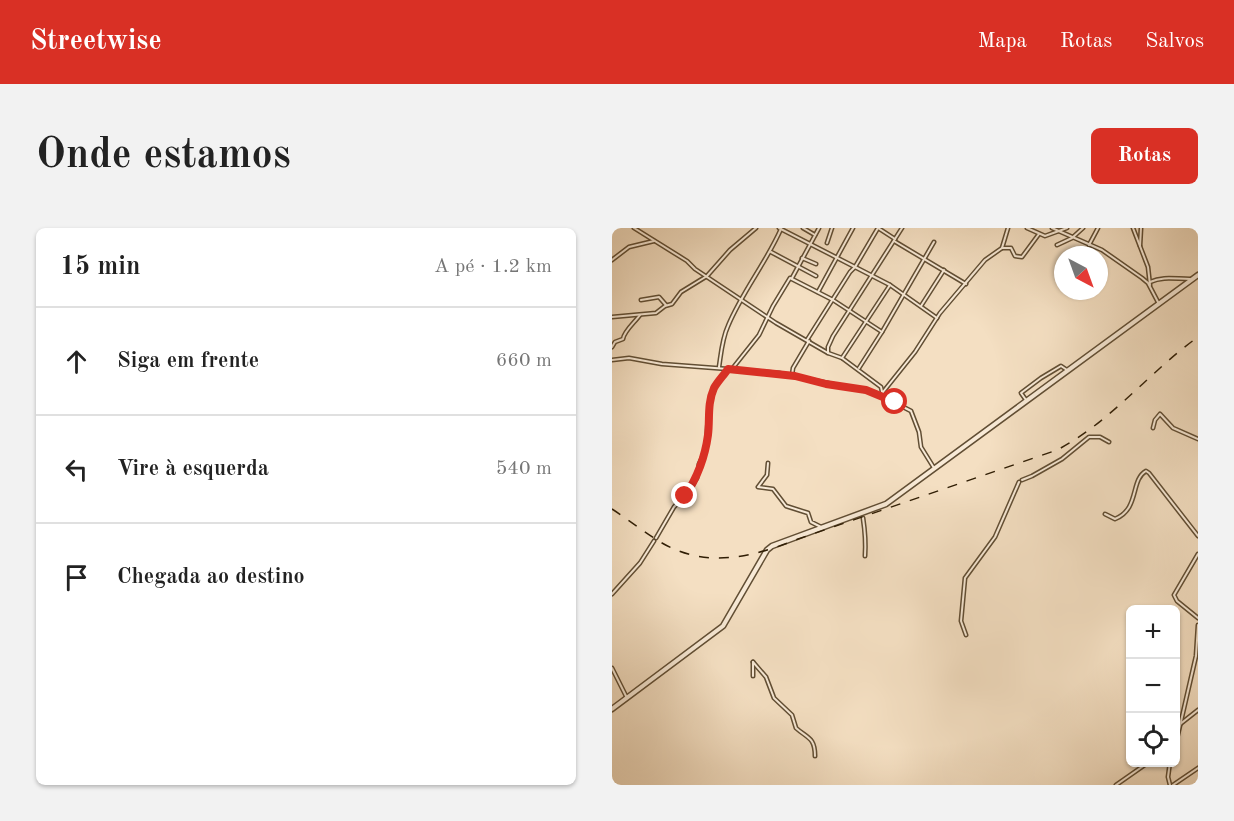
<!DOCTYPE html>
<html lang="pt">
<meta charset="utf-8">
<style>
body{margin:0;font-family:"Old Standard TT",serif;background:#f2f2f2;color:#222}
.controls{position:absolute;right:18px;bottom:18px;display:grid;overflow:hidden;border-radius:9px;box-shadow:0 2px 4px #0004}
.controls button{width:54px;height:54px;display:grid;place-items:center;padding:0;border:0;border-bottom:2px solid #e0e0e0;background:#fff;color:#222;font:30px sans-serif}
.compass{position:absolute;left:442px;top:18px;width:54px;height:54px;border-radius:50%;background:#fff;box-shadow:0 2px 4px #0004;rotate:139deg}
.stop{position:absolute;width:18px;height:18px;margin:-14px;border:4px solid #d93025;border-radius:50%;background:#fff}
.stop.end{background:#d93025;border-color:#fff;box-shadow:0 2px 6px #0008}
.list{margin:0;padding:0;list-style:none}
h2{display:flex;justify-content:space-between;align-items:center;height:78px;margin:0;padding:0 24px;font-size:26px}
h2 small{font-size:20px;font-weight:400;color:#767676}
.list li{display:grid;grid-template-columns:39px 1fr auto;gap:18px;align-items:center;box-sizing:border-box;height:108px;padding:0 24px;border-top:2px solid #e0e0e0}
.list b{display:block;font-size:22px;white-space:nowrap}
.list em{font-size:20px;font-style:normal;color:#767676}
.icon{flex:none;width:33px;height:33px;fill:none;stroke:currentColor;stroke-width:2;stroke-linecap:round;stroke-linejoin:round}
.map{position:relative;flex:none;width:586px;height:557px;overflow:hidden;border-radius:9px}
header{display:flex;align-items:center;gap:36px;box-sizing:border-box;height:84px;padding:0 30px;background:#d93025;color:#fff}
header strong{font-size:28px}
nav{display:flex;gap:33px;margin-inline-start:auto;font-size:21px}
.intro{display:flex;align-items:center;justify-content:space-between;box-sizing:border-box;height:144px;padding:0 36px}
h1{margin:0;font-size:42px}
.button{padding:15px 27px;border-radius:9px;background:#d93025;color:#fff;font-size:21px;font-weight:700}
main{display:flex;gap:36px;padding:0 36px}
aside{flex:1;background:#fff;border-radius:9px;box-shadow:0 2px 4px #0004}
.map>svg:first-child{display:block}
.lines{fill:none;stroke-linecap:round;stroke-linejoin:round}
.minor-casing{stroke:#614e34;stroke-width:5}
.tertiary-casing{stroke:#614e34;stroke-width:7}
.minor{stroke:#f8ead7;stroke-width:2}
.tertiary{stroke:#f8ead7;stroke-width:4}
.rail{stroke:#301e05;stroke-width:1.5;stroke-dasharray:10 10;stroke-linecap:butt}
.route{stroke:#d93025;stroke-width:8}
</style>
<header>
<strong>Streetwise</strong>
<nav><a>Mapa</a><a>Rotas</a><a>Salvos</a></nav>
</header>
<div class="intro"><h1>Onde estamos</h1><a class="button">Rotas</a></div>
<main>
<aside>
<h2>15 min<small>A pé · 1.2 km</small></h2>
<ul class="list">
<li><svg class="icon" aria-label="ahead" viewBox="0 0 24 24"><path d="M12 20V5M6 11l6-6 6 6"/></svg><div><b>Siga em frente</b></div><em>660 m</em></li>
<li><svg class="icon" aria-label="left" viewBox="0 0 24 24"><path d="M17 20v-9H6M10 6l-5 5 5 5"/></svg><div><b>Vire à esquerda</b></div><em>540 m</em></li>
<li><svg class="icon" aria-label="arrive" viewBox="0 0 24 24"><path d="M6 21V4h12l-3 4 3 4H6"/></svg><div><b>Chegada ao destino</b></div></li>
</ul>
</aside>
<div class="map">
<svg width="586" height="557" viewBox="0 0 586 557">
<rect width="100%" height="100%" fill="#f4dfc2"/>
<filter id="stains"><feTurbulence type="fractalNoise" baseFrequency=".00333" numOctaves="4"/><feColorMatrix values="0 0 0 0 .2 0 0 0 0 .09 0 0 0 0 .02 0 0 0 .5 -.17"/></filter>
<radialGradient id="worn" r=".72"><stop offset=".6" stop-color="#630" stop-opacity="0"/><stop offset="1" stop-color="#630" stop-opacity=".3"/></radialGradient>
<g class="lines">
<defs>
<g id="minor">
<path d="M 22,0 L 75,33 L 83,41 L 164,95 L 216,125 L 230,130 L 269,159 L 271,168"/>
<path d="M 167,0 L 243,39 L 266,0"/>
<path d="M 191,0 L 203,7"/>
<path d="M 266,0 L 283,11"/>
<path d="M 415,0 L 433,8 L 455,0"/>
<path d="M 440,0 L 490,22 L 530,50 L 536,55 L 547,76"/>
<path d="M 521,0 L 536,39 L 538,57"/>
<path d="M 282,13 L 354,56"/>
<path d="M 215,15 L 220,0"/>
<path d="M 445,17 L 460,10 L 471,0"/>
<path d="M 477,17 L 486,0"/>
<path d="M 528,18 L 529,0"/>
<path d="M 390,20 L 399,20 L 403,28 L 410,29 L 427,6"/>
<path d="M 159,24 L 204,48"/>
<path d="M 190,30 L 204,36"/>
<path d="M 0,32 L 17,19 L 42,13"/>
<path d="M 180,50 L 207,0"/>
<path d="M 538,54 C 551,48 563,51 578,51"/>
<path d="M 206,64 L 241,0"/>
<path d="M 29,72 L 47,69 L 54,77"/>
<path d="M 309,78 L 332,42"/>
<path d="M 0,89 L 44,85 L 53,78 L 60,76 L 69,64 L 95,48 L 118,22 L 144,0"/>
<path d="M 195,112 L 238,44 L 243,39 L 278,57 L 325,90"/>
<path d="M 0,119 L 3,114 L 11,111 C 12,103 23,94 28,87"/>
<path d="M 216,125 L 216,119 L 221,108 L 290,0"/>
<path d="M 230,130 L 278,57"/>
<path d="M 0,132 L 17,130 L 50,136 L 167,145 L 264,165 L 299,183 L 307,204 L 309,219 L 322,240"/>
<path d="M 107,139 C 109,126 110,111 116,98 C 130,64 154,35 169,1"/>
<path d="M 247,140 L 270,104 L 322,14"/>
<path d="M 120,141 L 147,107 L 161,78 L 178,50 L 221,72 L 270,104"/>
<path d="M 180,147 L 181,140 L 197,113"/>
<path d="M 271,164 L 303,124 L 328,85 L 373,32 L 390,20 L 396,0"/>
<path d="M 414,172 L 409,165 L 429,150 L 449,138 L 455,142"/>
<path d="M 541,200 L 543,192 L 548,186 L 561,200 L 586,211"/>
<path d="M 156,235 L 155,247 L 146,259 L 161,261 L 174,278 L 196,285 L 199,294 L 209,299"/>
<path d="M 410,252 L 420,248 L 450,231 L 477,209 L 488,209 L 497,214"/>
<path d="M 493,286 L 503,291 C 528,281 518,252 534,243 L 537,245 L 586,308"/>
<path d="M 251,290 C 253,303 254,314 253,328"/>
<path d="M 44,310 L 62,279 L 74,266 L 85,250 L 87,236 L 94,221 L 96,188 L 100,168 L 103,159 L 116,141"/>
<path d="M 586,326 L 562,367 L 565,373 L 586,390"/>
<path d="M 0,366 L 28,335 L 42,313"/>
<path d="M 354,407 L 349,393 L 353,350 L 383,309 L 407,254"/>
<path d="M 141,434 L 154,449 L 162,470 L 180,487 L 184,500 C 195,510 203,509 203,528"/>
<path d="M 141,434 L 141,448"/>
<path d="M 0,440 L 15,470"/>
<path d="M 567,497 L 586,482"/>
<path d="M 564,515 L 584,428 L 586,397"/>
<path d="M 504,557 L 537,534"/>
<path d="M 558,557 L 556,549 L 558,534"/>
<path d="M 561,557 L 586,540"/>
</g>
<path id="tertiary" d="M 0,481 L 111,398 L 155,322 L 160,318 L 274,276 L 586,47"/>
</defs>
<use href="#minor" class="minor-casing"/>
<use href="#tertiary" class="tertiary-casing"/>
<use href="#minor" class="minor"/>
<use href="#tertiary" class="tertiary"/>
<path class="rail" d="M 0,281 C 17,292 33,305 50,315 C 95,341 141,329 186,311 L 445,222 C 499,194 537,144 586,109"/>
</g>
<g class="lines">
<path class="route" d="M 73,268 C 85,250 93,229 96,207 C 98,191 95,176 102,160 C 106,153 112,147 116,141 L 183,148 L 214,156 L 254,162 L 283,174"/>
</g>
<rect width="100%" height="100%" filter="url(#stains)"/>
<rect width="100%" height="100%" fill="url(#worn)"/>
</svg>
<div class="controls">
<button>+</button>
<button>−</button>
<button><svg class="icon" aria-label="locate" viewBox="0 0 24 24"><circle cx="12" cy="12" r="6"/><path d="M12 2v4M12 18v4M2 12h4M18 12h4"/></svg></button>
</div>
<svg class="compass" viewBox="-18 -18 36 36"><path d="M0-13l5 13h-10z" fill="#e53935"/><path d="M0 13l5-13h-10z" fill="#767676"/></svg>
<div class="stop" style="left:283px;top:174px"></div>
<div class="stop end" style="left:73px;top:268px"></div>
</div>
</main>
